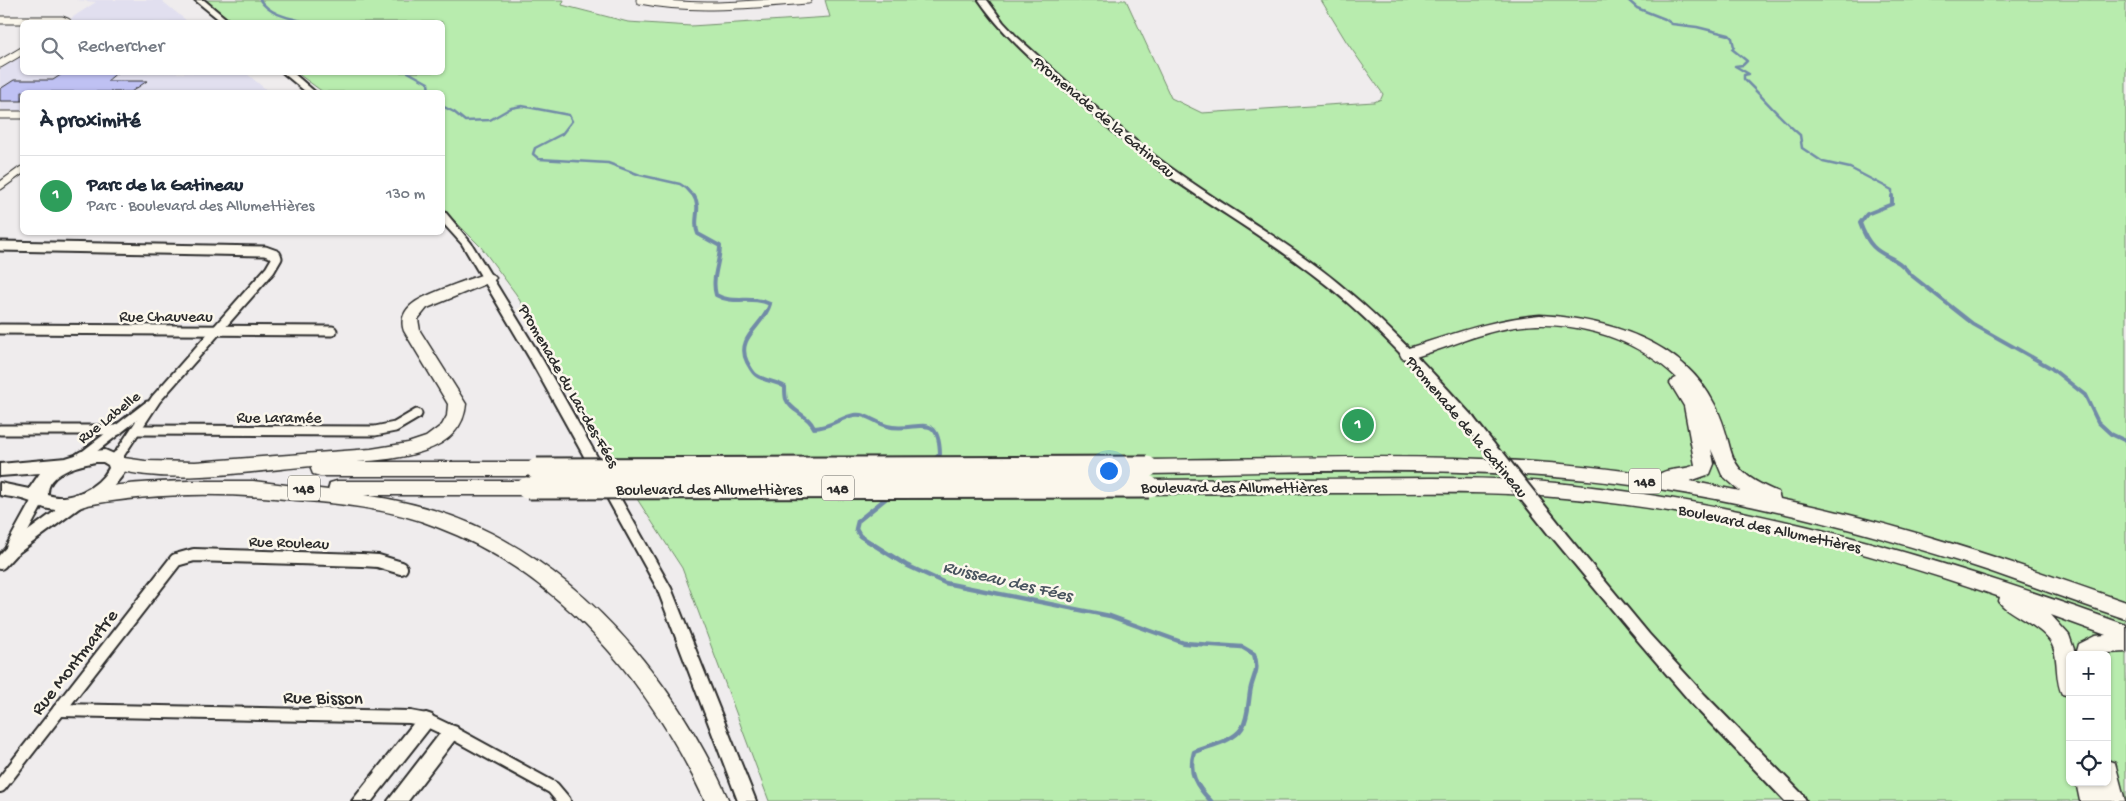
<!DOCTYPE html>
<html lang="fr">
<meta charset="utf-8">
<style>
body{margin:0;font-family:"Gochi Hand",sans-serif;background:#f2f2f3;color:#1f2937}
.controls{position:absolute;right:15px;bottom:15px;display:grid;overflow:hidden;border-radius:8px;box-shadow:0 1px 4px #0004}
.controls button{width:45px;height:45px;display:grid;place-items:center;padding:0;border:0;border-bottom:1px solid #e0e1e3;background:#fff;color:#1f2937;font:25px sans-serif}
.you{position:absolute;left:1108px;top:470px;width:18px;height:18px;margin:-12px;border:4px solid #fff;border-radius:50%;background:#1a73e8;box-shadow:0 0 0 8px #1a73e833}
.badge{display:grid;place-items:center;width:32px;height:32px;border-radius:50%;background:#ea580c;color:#fff;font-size:16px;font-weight:700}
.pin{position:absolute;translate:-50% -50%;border:2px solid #fff;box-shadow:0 1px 5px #0006}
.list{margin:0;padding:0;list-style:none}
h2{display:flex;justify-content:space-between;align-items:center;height:65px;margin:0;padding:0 20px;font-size:21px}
h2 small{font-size:16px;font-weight:400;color:#747a83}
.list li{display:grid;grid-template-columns:32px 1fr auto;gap:15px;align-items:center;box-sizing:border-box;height:80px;padding:0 20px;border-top:1px solid #e0e1e3}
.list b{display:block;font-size:19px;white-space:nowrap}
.list p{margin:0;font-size:16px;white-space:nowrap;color:#747a83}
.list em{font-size:16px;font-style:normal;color:#747a83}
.icon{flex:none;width:28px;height:28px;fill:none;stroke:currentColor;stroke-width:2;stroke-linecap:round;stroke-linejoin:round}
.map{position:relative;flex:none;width:2126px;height:801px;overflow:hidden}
.search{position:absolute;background:#fff;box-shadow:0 1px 4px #0004;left:20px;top:20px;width:425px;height:55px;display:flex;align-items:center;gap:12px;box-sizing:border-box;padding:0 18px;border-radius:8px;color:#747a83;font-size:19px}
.panel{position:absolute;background:#fff;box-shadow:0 1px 4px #0004;left:20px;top:90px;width:425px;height:145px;border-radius:8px}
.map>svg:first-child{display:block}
.built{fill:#e1dfef}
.green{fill:#b8ecae;stroke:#728c6c;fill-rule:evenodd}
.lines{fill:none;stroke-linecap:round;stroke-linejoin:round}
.stream-far2{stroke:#718ba7;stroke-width:2.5}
.stream-far1{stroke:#718ba7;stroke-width:4}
.stream{stroke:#718ba7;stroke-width:4.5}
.building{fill:#bfc1f3;stroke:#2b2b2b}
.minor-far2-casing{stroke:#2b2b2b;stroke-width:9}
.minor-far1-casing{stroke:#2b2b2b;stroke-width:13}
.minor-casing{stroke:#2b2b2b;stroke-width:16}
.tertiary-casing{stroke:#2b2b2b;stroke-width:4}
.primary-casing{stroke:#2b2b2b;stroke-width:4}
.trunk-casing{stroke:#2b2b2b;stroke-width:3}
.minor-far2{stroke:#fbf7ec;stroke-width:7}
.minor-far1{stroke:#fbf7ec;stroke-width:9}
.minor{stroke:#fbf7ec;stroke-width:12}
.tertiary{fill:#fbf7ec;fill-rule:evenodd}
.primary{fill:#fbf7ec;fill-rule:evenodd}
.trunk{fill:#fbf7ec;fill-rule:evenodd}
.tertiary-bridge-far1-casing{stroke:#2b2b2b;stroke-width:15;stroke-linecap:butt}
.tertiary-bridge-casing{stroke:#2b2b2b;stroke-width:19;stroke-linecap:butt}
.trunk-bridge-casing{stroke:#2b2b2b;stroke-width:25;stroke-linecap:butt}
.tertiary-bridge-far1{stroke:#fbf7ec;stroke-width:11}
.tertiary-bridge{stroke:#fbf7ec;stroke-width:15}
.trunk-bridge{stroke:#fbf7ec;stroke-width:21}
.labels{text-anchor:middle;stroke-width:5;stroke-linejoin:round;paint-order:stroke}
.shield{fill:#fbf7ec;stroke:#696865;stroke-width:1}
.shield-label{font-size:15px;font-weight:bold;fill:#2b2b2b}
.street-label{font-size:16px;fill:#2b2b2b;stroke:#fbf7ec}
.water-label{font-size:18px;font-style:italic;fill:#48535e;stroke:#fbf7ec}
.near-street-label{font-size:19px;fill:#2b2b2b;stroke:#fbf7ec}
</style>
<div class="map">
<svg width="2126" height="801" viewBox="0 0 2126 801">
<rect width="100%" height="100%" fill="#efeced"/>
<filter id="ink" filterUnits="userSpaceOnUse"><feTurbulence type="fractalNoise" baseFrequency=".02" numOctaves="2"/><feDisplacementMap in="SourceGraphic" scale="10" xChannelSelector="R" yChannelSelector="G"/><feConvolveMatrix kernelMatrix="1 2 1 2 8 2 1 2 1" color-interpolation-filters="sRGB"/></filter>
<g filter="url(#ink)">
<g class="built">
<path d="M 75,0 L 161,0 L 188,22 L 76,22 L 70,19 L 96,2 Z"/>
<path d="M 22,56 L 22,72 L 246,73 L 269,92 L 22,92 L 22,110 L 0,110 L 0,69 Z"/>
</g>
<path class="green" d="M 206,0 L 564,0 L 562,5 L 628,22 L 691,26 L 830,17 L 825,0 L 1126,0 L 1171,98 L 1202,113 L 1374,102 L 1381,99 L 1383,94 L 1346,41 L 1321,0 L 2126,0 L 2126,801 L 769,801 L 682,568 L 611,459 L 516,294 L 481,247 L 443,209 L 442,92 L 323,92 L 297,73 L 442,72 L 442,22 L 233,22 ZM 2070,655 L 2107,655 L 2107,782 L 2070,782 Z"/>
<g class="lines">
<g class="stream-far2">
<path d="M 260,0 C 270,15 289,18 306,22"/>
<path d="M 1628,0 L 1637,8 L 1665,19 L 1672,24 L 1697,27 L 1729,35 L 1732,38 L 1734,47 L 1732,49 L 1747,61 L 1743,65 L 1735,66 L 1749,74 L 1744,75 L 1744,79 C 1763,97 1780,118 1800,135 L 1802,148 L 1823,162 L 1850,168 L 1892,190 L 1892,198"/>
<path d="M 408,72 L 428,83 L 429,92"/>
<path d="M 442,106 L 454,112 L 465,121 L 490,120 L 511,108 L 522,106 L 569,115 L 572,121 L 562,134 L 535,148 L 533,154 L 539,159 L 608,163 L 640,175 L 680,184 L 686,188 L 695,198"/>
</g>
<g class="stream-far1">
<path d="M 694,196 C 702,209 692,221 698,234 L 720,246 C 720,263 711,278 716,295 C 733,305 752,295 770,304 C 764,326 735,337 747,362 C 750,367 752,372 756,375 C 764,381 776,381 785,387 C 785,391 785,396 786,399 C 791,412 808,414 814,428 C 830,428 839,418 854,415 C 866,413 876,423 887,426 C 914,434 939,408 940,454 L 936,458"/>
<path d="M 1892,196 L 1892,204 L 1867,214 L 1860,223 C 1874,263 1892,249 1911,275 L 1973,324 L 2051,368 L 2085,395 L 2098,422 L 2111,434 L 2126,441"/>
</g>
<g class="stream">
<path d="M 933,460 L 937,457"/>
<path d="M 889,496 L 858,521 L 856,529 L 860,536 L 906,565 L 945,583 L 1110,616 L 1184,643 L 1242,647 L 1254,654 C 1259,670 1255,672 1251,687 C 1248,700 1249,717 1242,728 C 1233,742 1208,746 1194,752 C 1188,773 1196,786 1211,801"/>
</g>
</g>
<path class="building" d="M 65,72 L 118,72 L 107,81 L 147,81 L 131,92 L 22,92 L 22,101 L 0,101 L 0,89 L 14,80 L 53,80 Z"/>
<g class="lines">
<defs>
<g id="minor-far2">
<path d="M 640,0 C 696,11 752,4 808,0"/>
<path d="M 0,20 L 62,20 L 67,22"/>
<path d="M 0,64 L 22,51"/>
<path d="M 0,115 L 22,115"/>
<path d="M 0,186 L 22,170"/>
</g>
<g id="minor-far1">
<path d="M 0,246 L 265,251 L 276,255 L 277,258 L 270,270 L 156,399 L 117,458"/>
<path d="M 0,329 L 332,331"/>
<path d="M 0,430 L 118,430"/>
<path d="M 136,430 L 375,431 L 395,427 L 417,414"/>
<path d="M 81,458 L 148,406"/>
</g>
<g id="minor">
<path d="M 80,459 L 83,457"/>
<path d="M 115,461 L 118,457"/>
<path d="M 12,548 L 39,499"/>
<path d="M 0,563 L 11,551 L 76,503"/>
<path d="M 59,710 L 410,717 L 426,720 L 451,732 L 553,788 L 564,801"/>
<path d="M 0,786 L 176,560 L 194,555 L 362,560 L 378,561 L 401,568"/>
</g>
<g id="tertiary">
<path d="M 195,0 L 204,0 L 230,22 L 222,22 Z"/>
<path d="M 979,0 L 987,0 L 1003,22 L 1017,37 C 1064,79 1110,122 1160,160 C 1212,199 1268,230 1319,268 C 1377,312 1426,365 1474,418 L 1475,421 L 1474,424 L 1464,424 C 1417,370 1369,316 1311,273 C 1267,239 1219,211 1173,179 C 1132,149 1094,116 1057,82 C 1028,56 1001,32 979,0 Z"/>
<path d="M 282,72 L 292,72 L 315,92 L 306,92 Z"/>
<path d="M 442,212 L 446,213 L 471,243 L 542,359 L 671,588 L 756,801 L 738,801 L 657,588 L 530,359 L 462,244 L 442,222 Z"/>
<path d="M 1557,528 L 1562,529 L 1649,634 L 1705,695 L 1803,795 L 1806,801 L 1785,801 L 1693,705 L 1639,642 L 1552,537 L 1550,533 L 1552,529 Z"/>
<path d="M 426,713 L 432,715 L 434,720 L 432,725 L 372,801 L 352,801 L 420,715 Z"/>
<path d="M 451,725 L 457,727 L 459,732 L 457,737 L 408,801 L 388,801 L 445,727 Z"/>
</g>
<path id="primary" d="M 105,450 L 121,457 L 127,468 C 112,495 81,516 49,509 C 42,508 36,504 31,502 C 22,498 10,497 0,495 L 0,483 L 29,489 L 40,473 L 0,476 L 0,464 L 66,458 L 85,452 ZM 96,462 L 103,462 L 108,465 L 109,468 C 99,487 70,503 48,495 C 46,473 79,465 96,462 Z"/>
<g id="trunk">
<path d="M 488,273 L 493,275 L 496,278 L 493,281 L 427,308 L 418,319 L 420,331 L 466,404 C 462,454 397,459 357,462 L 537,462 L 544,464 L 546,469 L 544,474 L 537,476 L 320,476 L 313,474 L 311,469 L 312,466 C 249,471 173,486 110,468 L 108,463 L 110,458 L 117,457 L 145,461 L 195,462 L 371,449 L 408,443 L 426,437 L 442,425 L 447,416 L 448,404 L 404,331 C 400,320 404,310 414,303 C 424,295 474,277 488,273 Z"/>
<path d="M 1540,315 C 1606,319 1683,340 1715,405 C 1739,453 1718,467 1778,492 L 1780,499 C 1898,523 2013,562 2126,602 L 2126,619 C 2080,604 2035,587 1989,571 C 1879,535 1767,506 1653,488 C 1486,463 1316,472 1147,474 L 1140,472 L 1138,467 L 1140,462 L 1147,460 C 1316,459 1489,448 1657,476 C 1666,467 1684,471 1695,465 L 1684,406 L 1670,383 L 1673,379 L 1677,378 C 1632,334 1561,315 1499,330 C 1468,337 1439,351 1408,359 L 1402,358 L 1400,354 L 1402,350 C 1448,336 1491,319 1540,315 ZM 1711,449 L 1722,475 L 1740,491 L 1690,481 L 1710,474 L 1714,464 Z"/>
<path d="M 1307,479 C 1390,479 1473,475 1556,483 C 1752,502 1941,558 2126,625 L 2126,652 L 2070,655 L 2070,696 L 2062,694 C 2054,678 2060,656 2050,641 C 2037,623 2005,613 1999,601 L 2000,597 C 1857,547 1705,509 1553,497 C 1488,491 1422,493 1357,493 C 1288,493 1218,493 1149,494 L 1142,492 L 1140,487 L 1142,482 L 1149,480 ZM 2051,615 L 2106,635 L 2095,636 L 2079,644 L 2076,655 L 2069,635 Z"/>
<path d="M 189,481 L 253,481 L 328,490 L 330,483 L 337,481 L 527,481 L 534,483 L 537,488 L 534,493 L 527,495 L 364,495 C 407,501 452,513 491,533 C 600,589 680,692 729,801 L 705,801 C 650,683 561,574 437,527 C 390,508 335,503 285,499 C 217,492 149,493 82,506 L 75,504 L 72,499 L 75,494 C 112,483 151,482 189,481 Z"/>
<path d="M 2107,760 L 2115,763 L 2125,801 L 2080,801 L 2076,782 L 2107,782 Z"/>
</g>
</defs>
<use href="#minor-far2" class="minor-far2-casing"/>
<use href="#minor-far1" class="minor-far1-casing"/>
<use href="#minor" class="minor-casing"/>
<use href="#tertiary" class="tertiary-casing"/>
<use href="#primary" class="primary-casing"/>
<use href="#trunk" class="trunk-casing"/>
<use href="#minor-far2" class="minor-far2"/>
<use href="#minor-far1" class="minor-far1"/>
<use href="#minor" class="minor"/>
<use href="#tertiary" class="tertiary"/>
<use href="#primary" class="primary"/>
<use href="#trunk" class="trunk"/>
<defs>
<path id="tertiary-bridge-far1" d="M 1469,421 L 1498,458"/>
<path id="tertiary-bridge" d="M 1497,457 L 1557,533"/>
<g id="trunk-bridge">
<path d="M 537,469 L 1147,467"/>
<path d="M 527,488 L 1149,487"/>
</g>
</defs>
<use href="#tertiary-bridge-far1" class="tertiary-bridge-far1-casing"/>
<use href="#tertiary-bridge" class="tertiary-bridge-casing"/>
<use href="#trunk-bridge" class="trunk-bridge-casing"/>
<use href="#tertiary-bridge-far1" class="tertiary-bridge-far1"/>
<use href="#tertiary-bridge" class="tertiary-bridge"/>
<use href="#trunk-bridge" class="trunk-bridge"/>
</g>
</g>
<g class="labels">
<g class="shield">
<rect x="1629" y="468.5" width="32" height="25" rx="4"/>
<rect x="288" y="475.5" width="32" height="25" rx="4"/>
<rect x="822" y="475.5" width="32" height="25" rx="4"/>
</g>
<g class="shield-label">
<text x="1645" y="486">148</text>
<text x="304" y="493">148</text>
<text x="838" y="493">148</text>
</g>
<g class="street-label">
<text transform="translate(1105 116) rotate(40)" y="6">Promenade de la Gatineau</text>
<text x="166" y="321">Rue Chauveau</text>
<text transform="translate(570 385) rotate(60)" y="6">Promenade du Lac-des-Fées</text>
<text transform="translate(108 416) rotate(-38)" y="6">Rue Labelle</text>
<text x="279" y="422">Rue Laramée</text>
<text transform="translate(1468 426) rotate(50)" y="6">Promenade de la Gatineau</text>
<text x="1234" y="492">Boulevard des Allumettières</text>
<text x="709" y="494">Boulevard des Allumettières</text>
<text transform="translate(1770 527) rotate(12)" y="6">Boulevard des Allumettières</text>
<text transform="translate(289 541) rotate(2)" y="6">Rue Rouleau</text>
</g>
<g class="water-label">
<text transform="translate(1008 580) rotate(13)" y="6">Ruisseau des Fées</text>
</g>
<g class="near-street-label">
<text transform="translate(73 661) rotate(-52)" y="7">Rue Montmartre</text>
<text transform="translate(323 696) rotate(1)" y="7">Rue Bisson</text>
</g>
</g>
</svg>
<div class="controls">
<button>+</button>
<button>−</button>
<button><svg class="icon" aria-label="locate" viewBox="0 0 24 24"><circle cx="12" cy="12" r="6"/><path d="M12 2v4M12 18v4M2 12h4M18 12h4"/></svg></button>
</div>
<div class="you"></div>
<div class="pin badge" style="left:1358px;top:425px;background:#2e9e5b">1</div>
<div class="search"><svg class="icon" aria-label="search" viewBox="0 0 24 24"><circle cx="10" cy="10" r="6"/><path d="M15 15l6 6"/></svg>Rechercher</div>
<section class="panel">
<h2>À proximité<small></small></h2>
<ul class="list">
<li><span class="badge" style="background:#2e9e5b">1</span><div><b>Parc de la Gatineau</b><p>Parc · Boulevard des Allumettières</p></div><em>130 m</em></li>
</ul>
</section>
</div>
